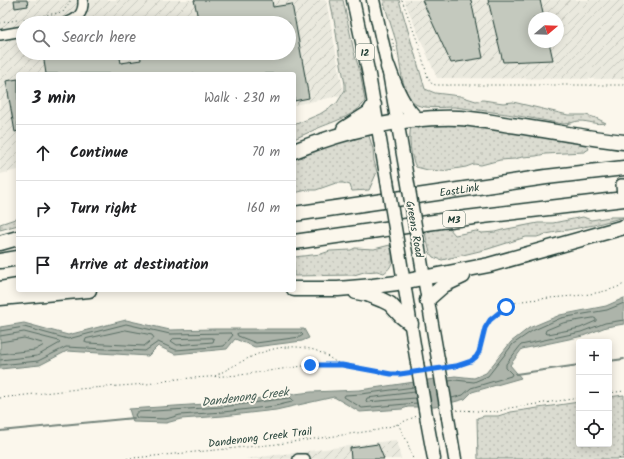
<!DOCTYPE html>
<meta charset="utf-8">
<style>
body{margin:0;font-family:Kalam,sans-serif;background:#f6f6f6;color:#202124}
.controls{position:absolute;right:12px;bottom:12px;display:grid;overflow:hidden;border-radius:4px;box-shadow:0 2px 10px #0003}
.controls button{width:36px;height:36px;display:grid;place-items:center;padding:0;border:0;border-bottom:1px solid #e0e0e0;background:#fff;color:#202124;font:20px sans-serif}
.compass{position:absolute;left:528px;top:12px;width:36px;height:36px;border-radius:50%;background:#fff;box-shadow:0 2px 10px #0003;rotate:71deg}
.stop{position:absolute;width:12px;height:12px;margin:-9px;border:3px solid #1a73e8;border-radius:50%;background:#fff}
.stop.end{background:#1a73e8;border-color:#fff;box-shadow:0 1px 4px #0008}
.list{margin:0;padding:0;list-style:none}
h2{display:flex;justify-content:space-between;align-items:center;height:52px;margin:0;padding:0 16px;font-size:17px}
h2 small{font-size:13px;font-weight:400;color:#757577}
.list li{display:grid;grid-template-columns:26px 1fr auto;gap:12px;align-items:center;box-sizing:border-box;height:56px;padding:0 16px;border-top:1px solid #e0e0e0}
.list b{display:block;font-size:15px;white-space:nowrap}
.list em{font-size:13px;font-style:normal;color:#757577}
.icon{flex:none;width:22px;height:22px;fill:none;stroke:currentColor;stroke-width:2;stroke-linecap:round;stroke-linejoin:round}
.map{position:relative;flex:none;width:624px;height:459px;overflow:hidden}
.search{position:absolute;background:#fff;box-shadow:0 2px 10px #0003;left:16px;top:16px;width:280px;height:44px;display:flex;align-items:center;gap:10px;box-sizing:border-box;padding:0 14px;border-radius:22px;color:#757577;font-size:15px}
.panel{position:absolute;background:#fff;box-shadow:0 2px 10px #0003;left:16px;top:72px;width:280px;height:220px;border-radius:4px}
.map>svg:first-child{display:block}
.industrial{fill:url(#industrial-furrows);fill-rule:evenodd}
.grass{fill:url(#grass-dots);stroke:#7d8c82}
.water{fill:#adb4aa;stroke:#74847b}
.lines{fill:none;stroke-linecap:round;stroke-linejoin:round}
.shore{stroke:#586d63;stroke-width:1}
.stream{stroke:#74847b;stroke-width:2}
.building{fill:#c4c9be;stroke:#1f3d34}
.minor-casing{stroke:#1f3d34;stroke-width:12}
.major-casing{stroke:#1f3d34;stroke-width:15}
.highway-casing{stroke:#1f3d34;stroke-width:17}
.path{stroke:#1f3d34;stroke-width:1;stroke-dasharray:1 3;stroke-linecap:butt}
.minor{stroke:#fbf7ec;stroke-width:9}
.major{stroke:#fbf7ec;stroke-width:12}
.highway{stroke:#fbf7ec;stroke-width:14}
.major-bridge-casing{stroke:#1f3d34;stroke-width:15;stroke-linecap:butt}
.major-bridge{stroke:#fbf7ec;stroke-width:12}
.route{stroke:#1a73e8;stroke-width:5}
.labels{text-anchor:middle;stroke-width:4;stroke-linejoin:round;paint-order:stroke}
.shield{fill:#fbf7ec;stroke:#61756b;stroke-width:1}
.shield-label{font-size:10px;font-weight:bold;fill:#1f3d34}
.street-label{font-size:11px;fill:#1f3d34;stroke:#fbf7ec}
.water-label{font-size:12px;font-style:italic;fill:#425b52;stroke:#fbf7ec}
</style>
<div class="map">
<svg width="624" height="459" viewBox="0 0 624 459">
<defs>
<pattern id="industrial-furrows" width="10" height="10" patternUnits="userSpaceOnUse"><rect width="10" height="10" fill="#eae9de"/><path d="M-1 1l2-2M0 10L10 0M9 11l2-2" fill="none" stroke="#c8c9bf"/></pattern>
<pattern id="grass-dots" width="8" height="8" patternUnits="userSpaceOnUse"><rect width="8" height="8" fill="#dbdcd1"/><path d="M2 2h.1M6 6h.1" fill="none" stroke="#bcbeb4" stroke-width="1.8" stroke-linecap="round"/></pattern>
</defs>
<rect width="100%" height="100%" fill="#fbf7ec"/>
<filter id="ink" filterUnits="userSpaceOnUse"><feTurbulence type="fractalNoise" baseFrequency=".025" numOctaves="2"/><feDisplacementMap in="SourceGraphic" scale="8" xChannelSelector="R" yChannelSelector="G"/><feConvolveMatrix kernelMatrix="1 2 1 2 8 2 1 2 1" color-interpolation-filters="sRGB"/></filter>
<g filter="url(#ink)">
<g class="industrial">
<path d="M 0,0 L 326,0 L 344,95 L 294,105 L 294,74 L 18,74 L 18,170 L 0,174 ZM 23,23 L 289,23 L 289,53 L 23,53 Z"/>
<path d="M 404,0 L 624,0 L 624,79 L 437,78 ZM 534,18 L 558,18 L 558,42 L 534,42 Z"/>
<path d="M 396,440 L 401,459 L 245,459 Z"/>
</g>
<g class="grass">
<path d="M 330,0 L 343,0 L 355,56 L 360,71 L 365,101 C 357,116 328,123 314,130 C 307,133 301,136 294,139 L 294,125 L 320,114 L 337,103 L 345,90 L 345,84 L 339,54 L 335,25 Z"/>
<path d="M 383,0 L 399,0 L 425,89 L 435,93 L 460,96 L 476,101 L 483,100 L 503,103 L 513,102 L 568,115 L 586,115 L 596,118 L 606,123 C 594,125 590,121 579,121 C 575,121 570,124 563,124 C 527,117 491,111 454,107 C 444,107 419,110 413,102 C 399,85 401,61 396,41 C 392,27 387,14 383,0 Z"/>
<path d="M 440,120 L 582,143 L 587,145 L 589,149 L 584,152 L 545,154 L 536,156 L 522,157 L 515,159 L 500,160 L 481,165 L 474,164 L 466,167 L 442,171 L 428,170 L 416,167 C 411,159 408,136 411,127 Z"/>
<path d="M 365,133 L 369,136 L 373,149 L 374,161 L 377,172 L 369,190 L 352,191 L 350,185 L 343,183 L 336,183 L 316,190 L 307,190 L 294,193 L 294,156 Z"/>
<path d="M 583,217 L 591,220 L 610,217 L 624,217 L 594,225 L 546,234 L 537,237 L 526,237 L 488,249 L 442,260 L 433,257 L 430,253 L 425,233 L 435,229 L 449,228 L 455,235 L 476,231 L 482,233 L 495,232 L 502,230 L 538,223 L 553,223 Z"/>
<path d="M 18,218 L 18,225 L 0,230 L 0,224 Z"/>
<path d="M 390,245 C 393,257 395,265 384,273 L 377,271 L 364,272 L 354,275 L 294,276 L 294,257 L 321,254 L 330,251 L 351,250 L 355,248 L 374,249 Z"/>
<path d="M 624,395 L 624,459 L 478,459 L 477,418 L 484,416 L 498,416 L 511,412 L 579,402 L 579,444 L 609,444 L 609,397 Z"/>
</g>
<g class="water">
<path d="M 624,298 L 624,324 L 606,327 L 583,336 L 522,349 L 510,365 L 521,378 L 472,392 L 465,399 L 435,407 L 408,407 L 402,409 L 360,412 L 334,397 L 276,410 L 223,416 L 181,419 L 166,423 L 133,422 L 129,409 L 221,403 L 311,392 L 360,390 L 455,376 L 474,378 L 486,373 L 511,342 L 529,328 L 560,315 L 606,306 Z"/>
<path d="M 126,320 L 170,330 L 215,329 L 304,329 L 309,338 L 302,341 L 255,347 L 235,339 L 227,349 L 175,354 L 158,346 L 148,356 L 67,351 L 40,365 L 0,369 L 0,327 L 24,323 L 68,335 Z"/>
</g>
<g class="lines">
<g class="shore">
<path d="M 594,318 L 596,319 L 596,321 L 580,328 L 548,334 L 545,333 L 546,330 L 563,323 Z"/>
<path d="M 126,330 L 152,335 L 154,338 L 144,346 L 87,343 L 85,342 L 86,339 Z"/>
<path d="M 0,331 L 24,327 L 68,339 L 126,324 L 170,334 L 231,333 L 233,335 L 224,346 L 176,350 L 158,342 L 145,351 L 66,347 L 38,361 L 0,365"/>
<path d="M 239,333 L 301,333 L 303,335 L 300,337 L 256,343 L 238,336 L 237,334 Z"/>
<path d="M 0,336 L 24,332 L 59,341 L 60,343 L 37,356 L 0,360"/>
<path d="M 212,338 L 214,339 L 213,342 L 177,345 L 171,341 L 173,339 Z"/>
<path d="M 0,342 L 24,338 L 42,343 L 44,345 L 35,350 L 0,354"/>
<path d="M 449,381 L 455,380 L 474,382 L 488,376 L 513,344 L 532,331 L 561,318 L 607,310 L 624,303"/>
<path d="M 414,387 L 361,394 L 345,395 L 344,397 L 362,408 L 417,403"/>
<path d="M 415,392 L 367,398 L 366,401 L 367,402 L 416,398"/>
<path d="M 291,398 L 293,400 L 292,402 L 275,406 L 223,412 L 180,415 L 166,419 L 137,418 L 135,415 L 137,412 L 222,407 Z"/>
<path d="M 452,398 L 463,395 L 471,388 L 511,376 L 512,374 L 506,368 L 506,364 L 521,345 L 581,332 L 605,323 L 624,320"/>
</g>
<g class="stream">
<path d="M 609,361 L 624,359"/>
<path d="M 516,374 L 579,365"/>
<path d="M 0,431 L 134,418"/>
</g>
</g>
<g class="building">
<path d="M 14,0 L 27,0 L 28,6 L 15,8 Z"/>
<path d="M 194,0 L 272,0 L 273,7 L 292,4 L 309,98 L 294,101 L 294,74 L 46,74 L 43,54 L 49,53 L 119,53 L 121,63 L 141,60 L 140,53 L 289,53 L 289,23 L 199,23 Z"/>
<path d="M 422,0 L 471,0 L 483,58 L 451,63 Z"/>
<path d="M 488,0 L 540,0 L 544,18 L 534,18 L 534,42 L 549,42 L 553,60 L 503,62 Z"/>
<path d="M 18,79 L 18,131 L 15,132 L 6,81 Z"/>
<path d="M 378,444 L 384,459 L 351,459 L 350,448 Z"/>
</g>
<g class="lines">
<defs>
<g id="minor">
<path d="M 65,23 C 77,19 84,14 83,0"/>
<path d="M 0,35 L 23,31"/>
<path d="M 622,200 L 621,184 L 624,184"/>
<path d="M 298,459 L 305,459"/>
</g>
<g id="major">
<path d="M 353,0 L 369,75 L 387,181"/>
<path d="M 373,0 L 388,67 L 407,178"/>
<path d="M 418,243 L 438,359"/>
<path d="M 398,246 L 417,363"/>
<path d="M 448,418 L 455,459"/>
<path d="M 427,421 L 434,459"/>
</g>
<g id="highway">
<path d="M 388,67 C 395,86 402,107 418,120"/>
<path d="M 344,129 L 369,113 L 374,105"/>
<path d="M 294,151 C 345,131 404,116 459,118 C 476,119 493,122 510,125 C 548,130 586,138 624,142"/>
<path id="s1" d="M 294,214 L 546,177 L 624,168"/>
<path d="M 294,242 L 441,221 L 624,199"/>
<path d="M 0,243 L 18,238"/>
<path d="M 0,261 L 18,258"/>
<path d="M 0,289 L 18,286"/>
<path d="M 294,289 L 338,289 L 373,286 L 397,283 L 489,265 L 624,227"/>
<path d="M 356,292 L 367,294 L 382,300 L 390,304 L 401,316 L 411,324"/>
<path d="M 0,298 L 89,290"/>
<path d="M 427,300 L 444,285 L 463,276"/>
</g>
</defs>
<use href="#minor" class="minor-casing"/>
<use href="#major" class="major-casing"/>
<use href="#highway" class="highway-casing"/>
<g class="path">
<path d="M 402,0 L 418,43 L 428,78 L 432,84 L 436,85 L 624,85"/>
<path d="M 0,23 L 63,12 L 71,0"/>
<path d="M 392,39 L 396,55"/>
<path d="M 449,367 C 457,366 466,365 472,360 C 482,353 481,340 485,330 C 488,320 496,313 505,307 C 515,301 528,300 540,299 C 565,296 602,296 624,284"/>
<path d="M 215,376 C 247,359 275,339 314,350 C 324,353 332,360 341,365"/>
<path d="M 609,393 L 624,391"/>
<path d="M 0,398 L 78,389 L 147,384 L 177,379 L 240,375 L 310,365 L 342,365 L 391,374 L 408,373"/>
<path d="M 457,410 L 497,412 L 509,408 L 579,398"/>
<path d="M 398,424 L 407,441 L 413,459"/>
<path d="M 123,459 L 278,444 L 378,430 L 398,424 L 417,416"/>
<path d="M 619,459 L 624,455"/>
</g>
<use href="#minor" class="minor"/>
<use href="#major" class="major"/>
<use href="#highway" class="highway"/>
<defs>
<g id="major-bridge">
<path d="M 407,178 L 418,243"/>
<path d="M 387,181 L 398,246"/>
<path d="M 438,359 L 448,418"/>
<path d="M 417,363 L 427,421"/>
</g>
</defs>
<use href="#major-bridge" class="major-bridge-casing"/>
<use href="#major-bridge" class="major-bridge"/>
</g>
</g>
<g class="lines" filter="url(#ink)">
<path class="route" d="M 310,365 L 342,365 L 391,374 L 400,374 L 456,366 L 471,361 L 476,357 L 479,352 L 485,328 L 490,320 L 506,307"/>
</g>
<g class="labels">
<g class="shield">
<rect x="356" y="44" width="18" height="16" rx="3"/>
<rect x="443" y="211" width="22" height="16" rx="3"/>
</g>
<g class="shield-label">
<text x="365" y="56">12</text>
<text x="454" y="223">M3</text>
</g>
<g class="street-label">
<text dy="4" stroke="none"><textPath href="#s1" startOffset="167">EastLink</textPath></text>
<text transform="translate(415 229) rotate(80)" y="4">Greens Road</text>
<text transform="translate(260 437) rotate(-7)" y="4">Dandenong Creek Trail</text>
</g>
<g class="water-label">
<text transform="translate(245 397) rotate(-7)" y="4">Dandenong Creek</text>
</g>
</g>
</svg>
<div class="controls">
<button>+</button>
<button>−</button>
<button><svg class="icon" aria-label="locate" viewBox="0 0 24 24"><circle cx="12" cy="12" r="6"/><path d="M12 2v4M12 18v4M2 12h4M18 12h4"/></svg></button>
</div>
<svg class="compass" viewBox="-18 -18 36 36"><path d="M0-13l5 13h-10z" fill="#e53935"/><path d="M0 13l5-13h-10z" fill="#757577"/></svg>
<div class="stop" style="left:506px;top:307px"></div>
<div class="stop end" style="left:310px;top:365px"></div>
<div class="search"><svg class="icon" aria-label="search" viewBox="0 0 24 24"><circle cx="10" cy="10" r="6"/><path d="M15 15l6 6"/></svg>Search here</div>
<section class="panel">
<h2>3 min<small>Walk · 230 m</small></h2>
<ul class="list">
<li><svg class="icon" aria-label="ahead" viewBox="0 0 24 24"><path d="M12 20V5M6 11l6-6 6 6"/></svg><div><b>Continue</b></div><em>70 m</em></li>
<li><svg class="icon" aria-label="right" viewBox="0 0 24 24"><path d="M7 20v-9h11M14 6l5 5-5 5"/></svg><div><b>Turn right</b></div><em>160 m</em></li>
<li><svg class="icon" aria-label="arrive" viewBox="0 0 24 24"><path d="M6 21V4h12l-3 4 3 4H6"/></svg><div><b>Arrive at destination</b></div></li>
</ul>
</section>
</div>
